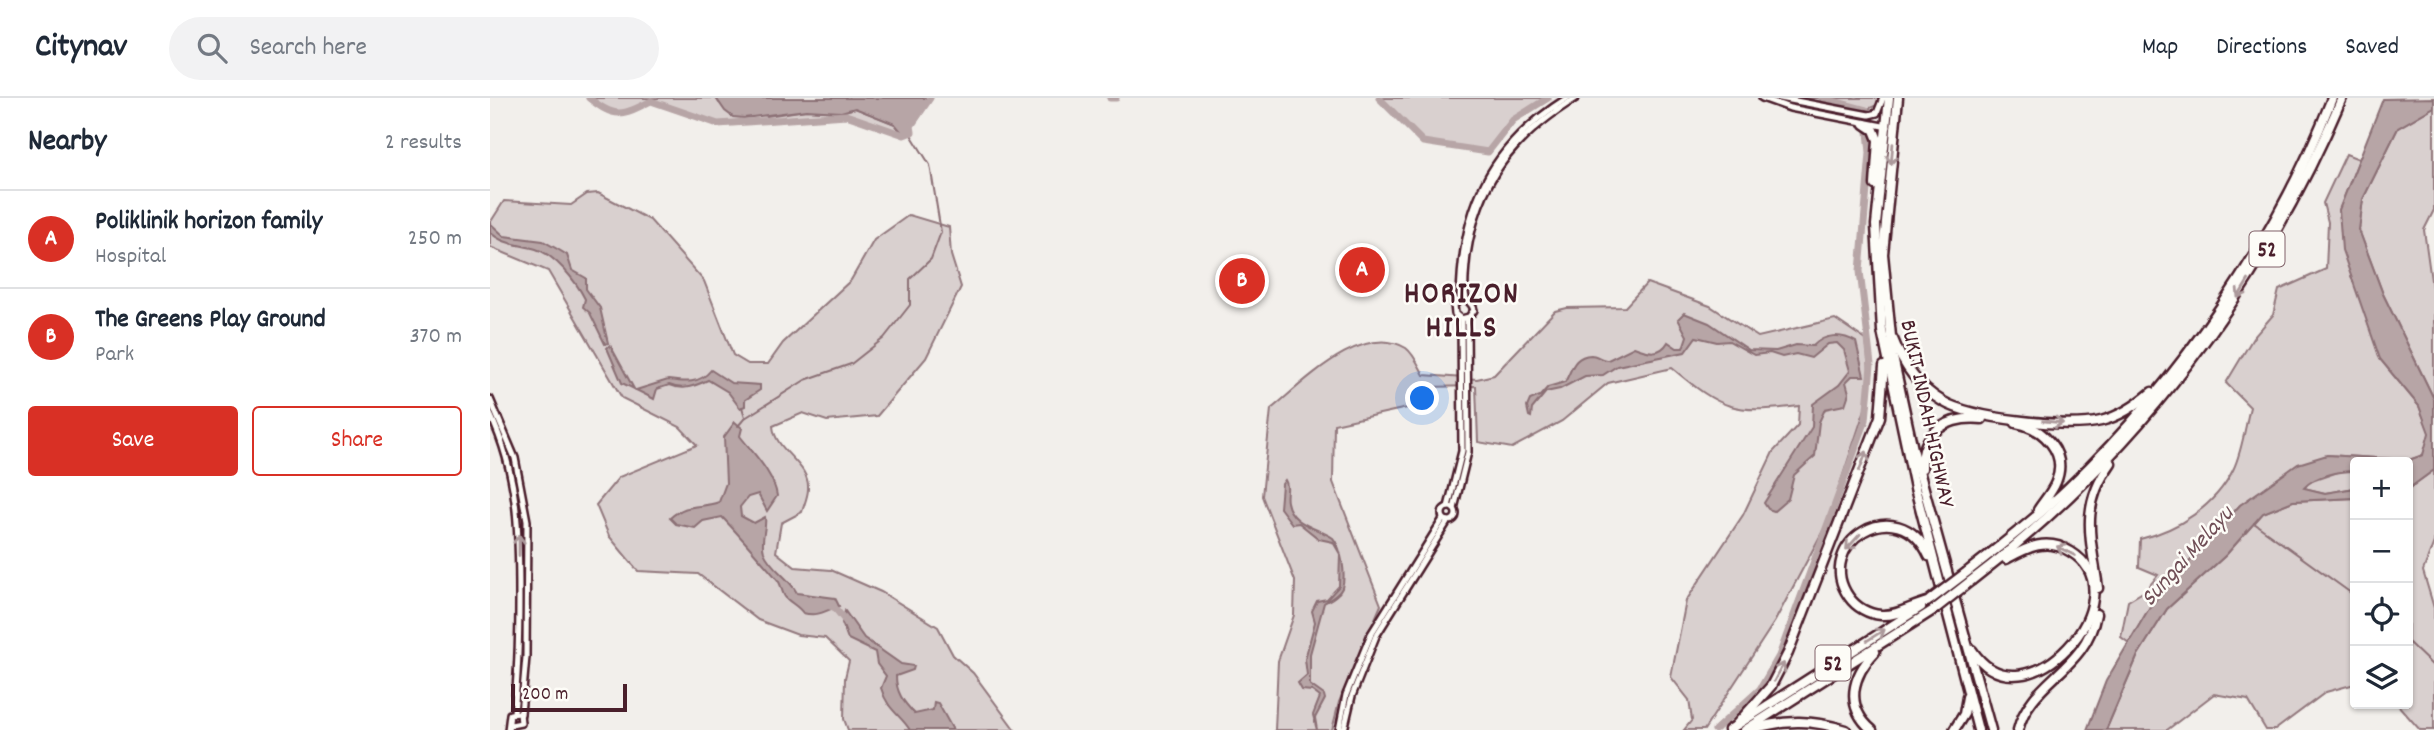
<!DOCTYPE html>
<meta charset="utf-8">
<style>
body{margin:0;font-family:Dekko,sans-serif;background:#f2f2f3;color:#1f2937}
.controls{position:absolute;right:21px;bottom:21px;display:grid;overflow:hidden;border-radius:7px;box-shadow:0 2px 5px #0004}
.controls button{width:63px;height:63px;display:grid;place-items:center;padding:0;border:0;border-bottom:2px solid #e0e1e3;background:#fff;color:#1f2937;font:35px sans-serif}
.scale{position:absolute;left:21px;bottom:18px;width:116px;box-sizing:border-box;padding-left:7px;border:4px solid #4a1f2b;border-top:0;font-size:19px;line-height:24px;white-space:nowrap;color:#4a1f2b;-webkit-text-stroke:5px #fdfcf7;paint-order:stroke}
.you{position:absolute;left:933px;top:301px;width:24px;height:24px;margin:-18px;border:5px solid #fff;border-radius:50%;background:#1a73e8;box-shadow:0 0 0 10px #1a73e833}
.badge{display:grid;place-items:center;width:46px;height:46px;border-radius:50%;background:#d93025;color:#fff;font-size:23px;font-weight:700}
.pin{position:absolute;translate:-50% -50%;border:4px solid #fff;box-shadow:0 2px 7px #0006}
.list{margin:0;padding:0;list-style:none}
h2{display:flex;justify-content:space-between;align-items:center;height:91px;margin:0;padding:0 28px;font-size:30px}
h2 small{font-size:23px;font-weight:400;color:#747a83}
.list li{display:grid;grid-template-columns:46px 1fr auto;gap:21px;align-items:center;box-sizing:border-box;height:98px;padding:0 28px;border-top:2px solid #e0e1e3}
.list b{display:block;font-size:26px;white-space:nowrap}
.list p{margin:0;font-size:23px;white-space:nowrap;color:#747a83}
.list em{font-size:23px;font-style:normal;color:#747a83}
.actions{display:flex;gap:14px;padding:21px 28px}
.actions a{flex:1;padding:16px 0;border:2px solid #d93025;border-radius:7px;text-align:center;font-size:24px;color:#d93025}
.actions .main{background:#d93025;color:#fff}
.icon{flex:none;width:38px;height:38px;fill:none;stroke:currentColor;stroke-width:2;stroke-linecap:round;stroke-linejoin:round}
.map{position:relative;flex:none;width:1944px;height:632px;overflow:hidden}
header{display:flex;align-items:center;gap:42px;box-sizing:border-box;height:98px;padding:0 35px;background:#fff;border-bottom:2px solid #e0e1e3}
header strong{font-size:33px}
nav{display:flex;gap:38px;margin-inline-start:auto;font-size:24px}
.search{width:490px;height:63px;background:#f2f2f3;display:flex;align-items:center;gap:18px;box-sizing:border-box;padding:0 24px;border-radius:38px;color:#747a83;font-size:26px}
main{display:flex}
aside{flex:1;background:#fff}
.map>svg:first-child{display:block}
.green{fill:#d9d0cf;stroke:#92787d;stroke-width:2}
.water{fill:#b7a5a6;stroke:#8b6f75;stroke-width:2}
.lines{fill:none;stroke-linecap:round;stroke-linejoin:round}
.stream{stroke:#8b6f75;stroke-width:2}
.river{stroke:#b7a5a6;stroke-width:7}
.secondary-casing{stroke:#4a1f2b;stroke-width:10}
.highway-casing{stroke:#4a1f2b;stroke-width:13}
.secondary{stroke:#fdfcf7;stroke-width:5}
.highway{stroke:#fdfcf7;stroke-width:8}
.highway-bridge-casing{stroke:#4a1f2b;stroke-width:13;stroke-linecap:butt}
.highway-bridge{stroke:#fdfcf7;stroke-width:8}
.oneway{stroke:#ac999b}
.labels{text-anchor:middle;stroke-width:5;stroke-linejoin:round;paint-order:stroke}
.shield{fill:#fdfcf7;stroke:#806168;stroke-width:2}
.shield-label{font-size:21px;font-weight:bold;fill:#4a1f2b}
.street-label{font-size:23px;fill:#4a1f2b;stroke:#fdfcf7}
.water-label{font-size:24px;font-style:italic;fill:#704e56;stroke:#fdfcf7}
.district-label{font-size:30px;font-weight:bold;letter-spacing:2px;fill:#4a1f2b;stroke:#fdfcf7}
</style>
<header>
<strong>Citynav</strong>
<div class="search"><svg class="icon" aria-label="search" viewBox="0 0 24 24"><circle cx="10" cy="10" r="6"/><path d="M15 15l6 6"/></svg>Search here</div>
<nav><a>Map</a><a>Directions</a><a>Saved</a></nav>
</header>
<main>
<aside>
<h2>Nearby<small>2 results</small></h2>
<ul class="list">
<li><span class="badge">A</span><div><b>Poliklinik horizon family</b><p>Hospital</p></div><em>250 m</em></li>
<li><span class="badge">B</span><div><b>The Greens Play Ground</b><p>Park</p></div><em>370 m</em></li>
</ul>
<div class="actions"><a class="main">Save</a><a>Share</a></div>
</aside>
<div class="map">
<svg width="1944" height="632" viewBox="0 0 1944 632">
<rect width="100%" height="100%" fill="#f2efeb"/>
<filter id="ink" filterUnits="userSpaceOnUse"><feTurbulence type="fractalNoise" baseFrequency=".0143" numOctaves="2"/><feDisplacementMap in="SourceGraphic" scale="14" xChannelSelector="R" yChannelSelector="G"/><feConvolveMatrix kernelMatrix="1 2 1 2 8 2 1 2 1" color-interpolation-filters="sRGB"/></filter>
<g filter="url(#ink)">
<g class="green">
<path d="M 99,0 L 226,0 L 229,5 L 277,18 L 316,12 L 351,14 L 365,10 L 405,26 L 414,37 L 356,17 L 228,26 L 161,3 C 133,18 125,21 99,0 Z"/>
<path d="M 889,0 L 1058,0 L 1023,22 L 998,54 L 933,44 Z"/>
<path d="M 1308,0 L 1388,0 L 1387,7 L 1376,12 Z"/>
<path d="M 1944,9 L 1944,112 L 1934,132 L 1944,204 L 1944,301 L 1893,196 L 1869,132 L 1873,101 L 1908,30 Z"/>
<path d="M 1856,56 L 1869,61 L 1849,112 L 1890,261 L 1929,308 L 1940,335 L 1933,357 L 1919,362 L 1837,357 L 1750,407 L 1661,507 L 1639,545 L 1631,539 L 1638,503 L 1656,492 L 1668,477 L 1649,469 L 1650,441 C 1688,432 1725,408 1743,372 C 1752,354 1755,329 1760,309 L 1736,285 L 1763,240 L 1783,217 L 1789,192 L 1836,171 L 1838,124 L 1833,105 Z"/>
<path d="M 108,95 L 160,122 L 214,183 L 243,257 L 258,266 L 278,266 L 293,245 L 361,182 L 384,142 L 419,117 L 459,129 L 461,157 L 471,189 L 436,260 L 387,318 L 337,323 L 313,315 L 283,328 C 285,354 320,365 318,391 C 318,398 314,407 312,414 L 291,425 L 286,454 L 305,469 L 341,472 L 391,494 L 448,529 L 463,557 L 483,575 L 525,632 L 358,632 L 354,621 L 355,580 L 359,563 L 335,540 L 308,537 L 268,522 L 208,476 L 148,473 L 119,438 L 106,407 L 129,379 L 207,347 L 190,329 L 132,300 L 58,173 L 0,149 L 0,125 L 14,103 L 81,107 L 97,96 Z"/>
<path d="M 1157,185 L 1220,208 L 1268,239 L 1345,221 L 1376,242 L 1380,281 L 1376,308 L 1337,425 L 1285,523 L 1214,632 L 1194,632 L 1202,622 L 1199,602 L 1181,579 L 1196,503 L 1253,417 L 1283,354 L 1308,327 L 1309,308 C 1243,316 1232,312 1182,270 L 1118,285 L 1072,323 L 1022,350 L 988,344 L 986,288 L 936,289 L 917,310 L 844,326 L 843,384 L 891,507 L 849,604 L 842,632 L 785,632 L 788,563 L 804,517 L 805,483 L 772,398 L 781,311 C 812,286 872,223 916,250 C 924,256 929,268 934,277 L 987,281 L 1004,277 L 1065,213 L 1077,210 L 1135,209 Z"/>
<path d="M 1944,372 L 1944,444 L 1933,473 L 1944,510 L 1944,632 L 1930,632 L 1907,606 L 1918,606 L 1918,391 Z"/>
<path d="M 1851,373 L 1865,373 L 1865,390 L 1835,395 L 1814,390 L 1819,384 Z"/>
<path d="M 1865,400 L 1865,586 L 1836,594 L 1785,632 L 1776,632 L 1758,602 L 1724,596 L 1677,632 L 1616,632 L 1648,557 L 1677,511 L 1736,457 L 1773,415 L 1803,403 Z"/>
</g>
<g class="water">
<path d="M 226,0 L 440,0 L 421,28 L 422,34 L 414,37 L 405,26 L 365,10 L 351,14 L 316,12 L 254,20 L 243,19 L 235,13 Z"/>
<path d="M 1944,0 L 1944,9 L 1908,30 L 1873,101 L 1869,132 L 1893,196 L 1944,301 L 1944,372 L 1918,391 L 1918,364 L 1865,364 L 1865,373 C 1849,373 1825,377 1814,390 L 1835,395 L 1865,390 L 1865,400 L 1803,403 L 1773,415 L 1736,457 L 1677,511 L 1648,557 L 1616,632 L 1597,632 L 1616,583 L 1661,507 L 1750,407 L 1808,366 L 1837,357 L 1919,362 L 1933,357 L 1939,335 L 1929,308 L 1890,261 L 1852,152 L 1849,112 L 1893,1 Z"/>
<path d="M 0,125 L 14,138 L 53,143 L 69,152 L 77,157 L 82,172 L 96,180 L 96,191 L 110,210 L 118,245 L 115,246 L 100,215 L 93,209 L 95,201 C 86,183 65,157 46,151 C 29,146 13,147 0,134 Z"/>
<path d="M 1194,215 L 1219,225 L 1259,252 L 1286,253 L 1306,247 L 1323,248 C 1334,236 1351,235 1366,244 L 1374,278 L 1362,278 L 1356,284 L 1359,295 L 1355,307 L 1335,311 L 1329,324 L 1325,358 L 1304,377 L 1298,401 L 1284,413 L 1278,411 L 1274,405 L 1322,329 L 1323,306 L 1349,287 L 1360,273 L 1354,252 L 1347,245 L 1338,246 L 1321,260 L 1306,256 L 1292,259 L 1280,255 L 1264,257 L 1239,243 L 1227,244 L 1206,239 L 1195,254 L 1127,268 L 1113,277 L 1095,278 L 1070,291 L 1056,294 L 1042,311 L 1041,319 L 1039,318 L 1037,309 L 1040,302 L 1050,298 L 1058,289 L 1075,284 C 1082,272 1083,258 1101,257 C 1106,257 1112,262 1118,262 L 1144,249 C 1157,254 1170,258 1178,244 L 1187,250 L 1193,250 L 1197,238 L 1188,221 Z"/>
<path d="M 120,247 L 144,291 L 132,285 L 117,250 Z"/>
<path d="M 221,272 L 241,285 L 270,287 L 270,292 L 255,302 L 255,308 L 250,310 L 238,294 L 218,282 C 205,288 193,293 179,287 L 167,291 L 164,301 L 146,292 L 178,282 C 193,284 209,287 221,272 Z"/>
<path d="M 245,324 L 252,330 L 250,338 C 263,355 284,376 287,398 L 277,413 L 268,396 L 258,399 L 250,409 L 251,418 L 264,425 L 275,419 C 277,430 270,442 274,454 C 280,470 299,479 307,495 L 345,500 L 349,508 C 334,513 328,519 313,515 C 308,508 302,506 296,500 C 291,495 292,486 287,481 C 268,459 252,440 232,419 L 213,423 L 205,430 L 186,426 L 180,420 C 198,404 209,411 229,404 L 236,385 L 234,339 Z"/>
<path d="M 795,382 C 800,389 795,395 797,404 C 801,427 829,430 843,440 C 852,451 856,477 852,490 C 849,497 841,501 834,505 L 820,556 L 820,587 L 834,597 L 835,601 L 825,620 L 827,632 L 823,617 L 830,599 L 822,593 L 812,592 L 808,585 L 817,577 L 815,561 L 825,524 L 822,513 L 827,503 L 837,501 L 849,488 L 850,456 L 843,444 L 829,441 L 809,425 L 802,426 L 790,410 L 792,386 Z"/>
<path d="M 355,513 L 374,540 L 411,566 L 424,568 L 423,572 L 406,578 C 406,594 413,604 425,616 L 443,612 L 444,604 L 448,605 L 463,632 L 420,632 C 409,615 398,613 391,590 L 396,578 L 387,566 L 385,554 L 358,541 L 352,525 Z"/>
</g>
<g class="lines">
<g class="stream">
<path d="M 252,309 L 255,319"/>
<path d="M 248,328 L 255,320 L 315,282 L 361,266 L 394,240 L 420,207 L 420,181 L 441,161 L 451,134 L 440,67 L 420,35"/>
<path d="M 1764,425 L 1865,498"/>
<path d="M 1918,544 L 1944,569"/>
</g>
<g class="river">
<path d="M 99,0 C 125,21 132,18 161,3 L 228,26 L 356,17 L 414,37 L 422,34 L 421,28 L 440,0"/>
<path d="M 620,0 L 626,0"/>
<path d="M 889,0 L 933,44 L 998,54 L 1023,22 L 1058,0"/>
<path d="M 336,507 L 344,509 L 358,526"/>
<path d="M 1225,632 L 1270,591 L 1289,558 L 1376,322 L 1381,267 L 1370,173 L 1380,55 L 1376,12 L 1332,0"/>
</g>
<defs>
<g id="secondary">
<path d="M 1272,0 L 1300,10 L 1398,29"/>
<path d="M 1290,0 L 1379,17 L 1387,15 L 1393,0"/>
<path d="M 976,201 L 970,202 L 964,207 L 965,216 L 971,221 L 979,219 L 984,212 C 983,206 978,204 976,200 C 973,189 976,167 977,157 C 988,82 1023,39 1086,0"/>
<path d="M 970,202 C 971,111 999,49 1077,0"/>
<path d="M 0,301 L 25,360 L 37,423 L 36,559 L 31,616"/>
<path d="M 0,316 C 29,377 29,435 29,500 C 29,538 28,576 24,614"/>
<circle cx="959" cy="416" r="7"/>
<path d="M 958,409 L 972,353 L 971,221"/>
<path d="M 964,411 L 978,354 L 977,221"/>
<path d="M 18,632 L 20,616 L 30,615 L 31,625 L 21,627"/>
<path d="M 849,632 L 856,597 L 881,536 L 953,421"/>
<path d="M 854,632 L 862,598 L 886,538 L 958,423"/>
</g>
<g id="highway">
<path d="M 1399,0 L 1386,127 L 1392,233 L 1425,390 L 1488,632"/>
<path d="M 1408,0 L 1393,156 L 1403,259 L 1423,351 L 1501,632"/>
<path d="M 1375,26 L 1384,32 L 1388,42 L 1385,87"/>
<path d="M 1403,241 C 1413,267 1428,289 1452,303 C 1482,321 1578,331 1611,323 C 1631,318 1647,307 1662,294"/>
<path d="M 1526,325 C 1554,330 1578,355 1566,384 C 1562,394 1554,403 1548,412"/>
<path d="M 1432,370 C 1431,333 1458,318 1492,321"/>
<path d="M 1477,474 C 1511,447 1547,420 1579,389 C 1689,284 1787,142 1842,0"/>
<path d="M 1482,482 C 1647,356 1771,191 1852,0"/>
<path d="M 1608,490 C 1601,440 1589,409 1621,365"/>
<path d="M 1437,504 C 1422,508 1407,518 1391,517 C 1378,516 1366,509 1359,499 C 1322,447 1408,390 1439,458"/>
<path d="M 1482,552 C 1534,632 1653,498 1581,454 C 1557,439 1538,449 1516,461"/>
<path d="M 1246,627 L 1281,588 L 1298,555 L 1390,319 L 1394,268"/>
<path d="M 1263,631 C 1296,621 1323,622 1356,632"/>
<path d="M 1239,632 L 1431,509"/>
<path d="M 1255,632 L 1445,511"/>
<path d="M 1382,632 C 1354,608 1362,578 1385,554"/>
<path d="M 1464,632 L 1474,616 L 1477,599"/>
<path d="M 1528,632 C 1540,582 1596,572 1606,516"/>
</g>
</defs>
<use href="#secondary" class="secondary-casing"/>
<use href="#highway" class="highway-casing"/>
<use href="#secondary" class="secondary"/>
<use href="#highway" class="highway"/>
<defs>
<g id="highway-bridge">
<path d="M 1440,502 L 1477,474"/>
<path d="M 1445,511 L 1482,482"/>
</g>
</defs>
<use href="#highway-bridge" class="highway-bridge-casing"/>
<use href="#highway-bridge" class="highway-bridge"/>
</g>
<defs><path id="oneway-shaft" d="M-6 0H5M1.5-3L5.5 0L1.5 3" fill="none" stroke-width="1.6" stroke-linecap="round" stroke-linejoin="round" transform="scale(1.75)"/></defs>
<g class="oneway">
<use href="#oneway-shaft" transform="translate(1402 56) rotate(95)"/>
<use href="#oneway-shaft" transform="translate(1753 191) rotate(122)"/>
<use href="#oneway-shaft" transform="translate(1563 324) rotate(6)"/>
<use href="#oneway-shaft" transform="translate(1373 363) rotate(-69)"/>
<use href="#oneway-shaft" transform="translate(1363 444) rotate(132)"/>
<use href="#oneway-shaft" transform="translate(29 447) rotate(-90)"/>
<use href="#oneway-shaft" transform="translate(1576 453) rotate(-153)"/>
<use href="#oneway-shaft" transform="translate(1386 537) rotate(-32)"/>
<use href="#oneway-shaft" transform="translate(1289 574) rotate(-62)"/>
</g>
</g>
<g class="labels">
<g class="shield">
<rect x="1759.5" y="133.5" width="35" height="35" rx="5"/>
<rect x="1325.5" y="547.5" width="35" height="35" rx="5"/>
</g>
<g class="shield-label">
<text x="1777" y="158">52</text>
<text x="1343" y="572">52</text>
</g>
<g class="street-label">
<text transform="translate(1439 315) rotate(78)" y="8">BUKIT INDAH HIGHWAY</text>
</g>
<g class="water-label">
<text transform="translate(1696 457) rotate(-48)" y="8">Sungai Melayu</text>
</g>
<g class="district-label">
<text x="972" y="204">HORIZON<tspan x="972" dy="34">HILLS</tspan></text>
</g>
</g>
</svg>
<div class="controls">
<button>+</button>
<button>−</button>
<button><svg class="icon" aria-label="locate" viewBox="0 0 24 24"><circle cx="12" cy="12" r="6"/><path d="M12 2v4M12 18v4M2 12h4M18 12h4"/></svg></button>
<button><svg class="icon" aria-label="layers" viewBox="0 0 24 24"><path d="M12 4l9 5-9 5-9-5zM3 14l9 5 9-5"/></svg></button>
</div>
<div class="scale">200 m</div>
<div class="you"></div>
<div class="pin badge" style="left:872px;top:172px">A</div>
<div class="pin badge" style="left:752px;top:183px">B</div>
</div>
</main>
